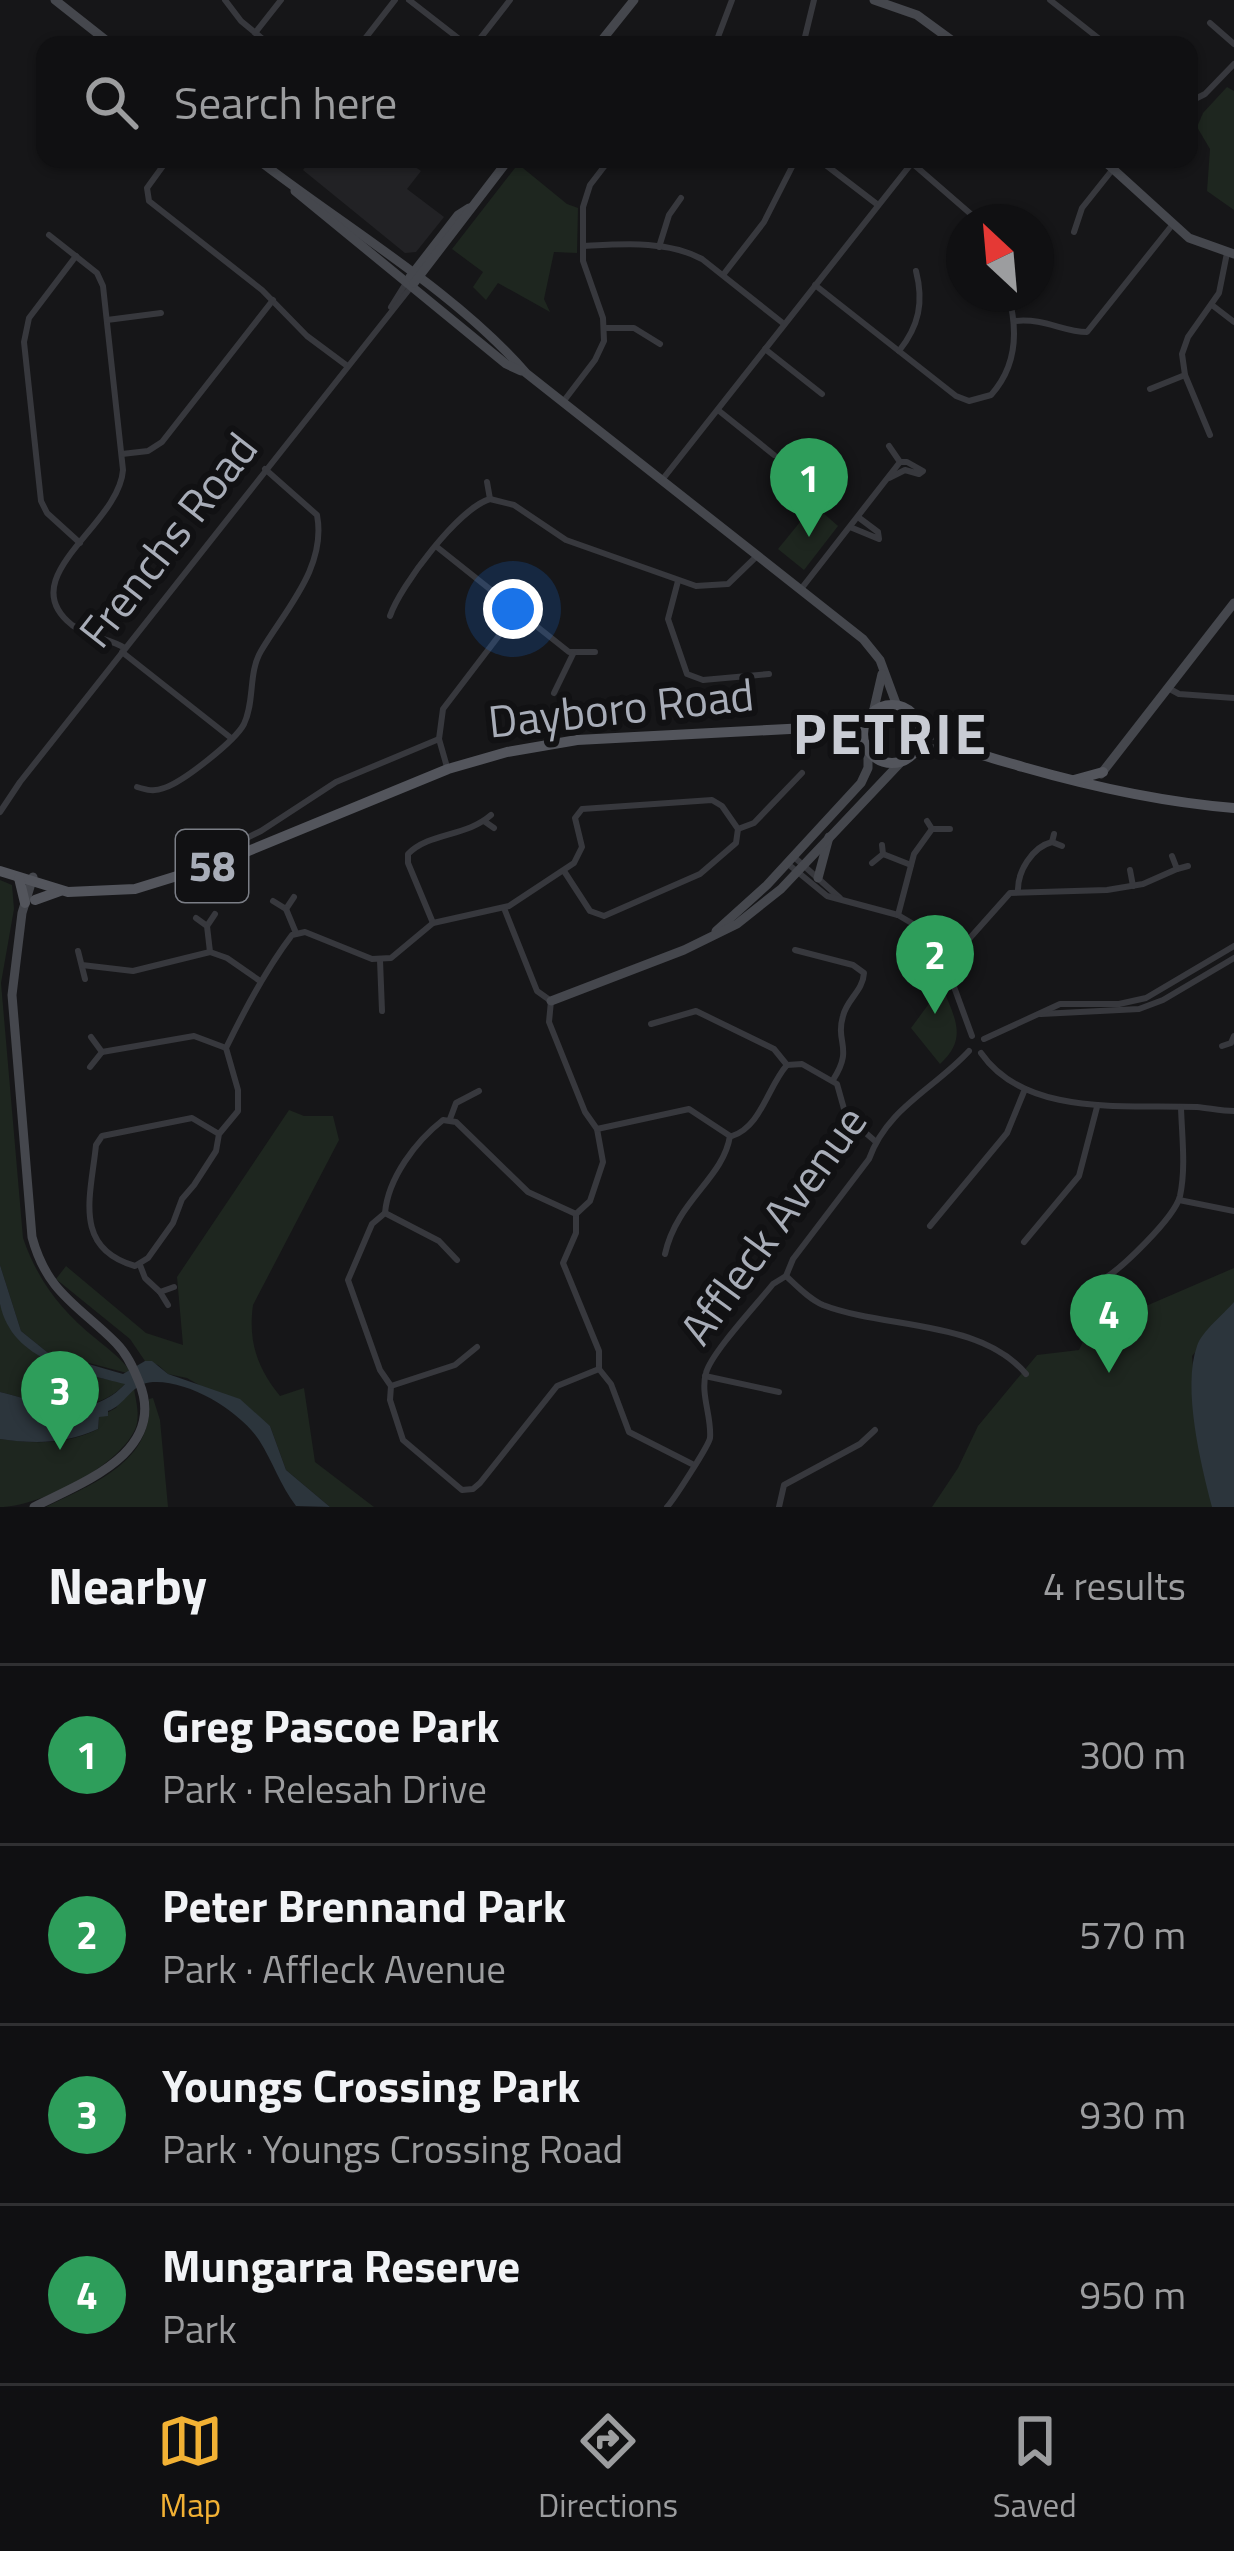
<!DOCTYPE html>
<meta charset="utf-8">
<style>
body{margin:0;font-family:"Titillium Web",sans-serif;background:#19191b;color:#f1f3f6}
.compass{position:absolute;left:946px;top:204px;width:108px;height:108px;border-radius:50%;background:#101012;box-shadow:0 3px 9px #0004;rotate:334deg}
.you{position:absolute;left:513px;top:609px;width:42px;height:42px;margin:-30px;border:9px solid #fff;border-radius:50%;background:#1a73e8;box-shadow:0 0 0 18px #1a73e833}
.badge{display:grid;place-items:center;width:78px;height:78px;border-radius:50%;background:#f2b134;color:#fff;font-size:39px;font-weight:700}
.pin{position:absolute;translate:-50% -99px;filter:drop-shadow(0 3px 6px #0008)}
.pin::after{content:'';position:absolute;top:63px;width:42px;height:36px;background:inherit;clip-path:polygon(0 0,100% 0,50% 100%)}
.list{margin:0;padding:0;list-style:none}
h2{display:flex;justify-content:space-between;align-items:center;height:156px;margin:0;padding:0 48px;font-size:51px}
h2 small{font-size:39px;font-weight:400;color:#9c9d9f}
.list li{display:grid;grid-template-columns:78px 1fr auto;gap:36px;align-items:center;box-sizing:border-box;height:180px;padding:0 48px;border-top:3px solid #303032}
.list b{display:block;font-size:45px;white-space:nowrap}
.list p{margin:0;font-size:39px;white-space:nowrap;color:#9c9d9f}
.list em{font-size:39px;font-style:normal;color:#9c9d9f}
.icon{flex:none;width:66px;height:66px;fill:none;stroke:currentColor;stroke-width:2;stroke-linecap:round;stroke-linejoin:round}
.map{position:relative;flex:none;width:1234px;height:1507px;overflow:hidden}
.search{position:absolute;background:#101012;box-shadow:0 3px 9px #0004;left:36px;right:36px;top:36px;height:132px;display:flex;align-items:center;gap:30px;box-sizing:border-box;padding:0 42px;border-radius:24px;color:#9c9d9f;font-size:45px}
.sheet{height:876px;background:#101012}
nav{display:flex;justify-content:space-around;align-items:center;box-sizing:border-box;height:168px;border-top:3px solid #303032;background:#101012;font-size:33px;color:#9c9d9f}
nav a{display:grid;justify-items:center;gap:6px}
nav .on{color:#f2b134}
.map>svg:first-child{display:block}
.built{fill:#222225}
.green{fill:#1e261f}
.water{fill:#2c353c}
.lines{fill:none;stroke-linecap:round;stroke-linejoin:round}
.street{stroke:#37383d;stroke-width:6}
.secondary{stroke:#45474d;stroke-width:9}
.primary{stroke:#53555c;stroke-width:10}
.labels{text-anchor:middle;stroke-width:12;stroke-linejoin:round;paint-order:stroke}
.shield{fill:#111113;stroke:#7b7e86;stroke-width:3}
.shield-label{font-size:42px;font-weight:bold;fill:#a8adb8}
.street-label{font-size:45px;fill:#a8adb8;stroke:#111113}
.district-label{font-size:57px;font-weight:bold;letter-spacing:3px;fill:#c9ccd4;stroke:#111113}
</style>
<div class="map">
<svg width="1234" height="1507" viewBox="0 0 1234 1507">
<rect width="100%" height="100%" fill="#161618"/>
<path class="built" d="M 312,159 L 404,159 L 421,171 L 407,189 L 444,217 L 416,252 L 405,253 L 303,170 Z"/>
<g class="green">
<path d="M 1227,87 L 1234,91 L 1234,210 L 1207,191 L 1210,149 L 1197,127 L 1203,113 Z"/>
<path d="M 518,164 L 567,204 L 578,208 L 577,253 L 554,252 L 544,299 L 550,312 L 498,283 L 486,300 L 473,287 L 483,272 L 452,249 Z"/>
<path d="M 814,505 L 838,526 L 804,570 L 778,549 Z"/>
<path d="M 0,880 L 12,885 L 14,909 L 1,983 L 23,1238 C 37,1279 61,1311 95,1338 C 108,1349 120,1357 130,1371 L 127,1373 L 47,1352 L 21,1331 L 0,1265 Z"/>
<path d="M 942,986 C 954,1017 969,1038 940,1064 L 911,1028 Z"/>
<path d="M 289,1110 L 304,1116 L 333,1116 L 339,1140 L 253,1305 C 248,1341 257,1368 280,1396 L 304,1388 L 315,1462 L 374,1507 L 330,1507 L 286,1470 L 270,1426 L 187,1378 L 168,1374 L 158,1365 L 145,1361 L 130,1339 L 56,1279 L 66,1266 L 146,1333 L 183,1345 L 177,1277 Z"/>
<path d="M 1234,1268 L 1234,1306 L 1192,1356 L 1199,1438 L 1221,1507 L 932,1507 L 958,1468 L 978,1426 L 1037,1355 L 1079,1350 L 1088,1331 Z"/>
<path d="M 0,1304 L 9,1327 L 65,1371 L 126,1383 C 90,1421 44,1403 0,1392 Z"/>
<path d="M 134,1389 C 136,1401 140,1415 136,1427 C 121,1466 39,1507 0,1507 L 0,1439 C 35,1444 66,1445 98,1429 L 99,1417 L 116,1408 L 124,1395 Z"/>
<path d="M 153,1398 L 160,1420 L 168,1507 L 46,1507 C 94,1483 154,1462 149,1399 Z"/>
</g>
<g class="water">
<path d="M 0,1265 L 21,1331 L 47,1352 L 123,1374 L 145,1361 L 152,1361 L 168,1374 L 240,1399 L 270,1426 L 286,1470 L 330,1507 L 296,1506 C 280,1485 273,1462 259,1440 C 240,1411 189,1380 153,1382 C 131,1383 126,1405 108,1411 L 108,1416 L 99,1417 L 98,1429 C 65,1444 35,1444 0,1439 L 0,1392 C 43,1403 90,1422 125,1384 C 79,1372 12,1362 0,1304 C 0,1293 0,1277 0,1265 Z"/>
<path d="M 1234,1302 L 1234,1507 L 1212,1507 C 1201,1465 1182,1388 1197,1346 C 1202,1331 1223,1315 1234,1302 Z"/>
</g>
<g class="lines">
<g class="street">
<path d="M 225,0 L 241,21 L 270,45"/>
<path d="M 409,0 L 467,45"/>
<path d="M 1050,0 L 1107,45"/>
<path d="M 1210,23 L 1234,44"/>
<path d="M 255,33 L 281,0"/>
<path d="M 718,37 L 732,0"/>
<path d="M 360,45 L 395,0"/>
<path d="M 475,45 L 510,0"/>
<path d="M 803,45 L 814,0"/>
<path d="M 1189,102 L 1205,94 L 1234,64"/>
<path d="M 1190,102 L 1192,122"/>
<path d="M 168,159 L 147,188 L 149,201 L 262,290 L 307,336 L 346,365"/>
<path d="M 818,159 L 878,205"/>
<path d="M 912,163 L 980,222"/>
<path d="M 1074,232 L 1082,208 L 1113,169"/>
<path d="M 49,235 L 97,273 L 103,286 L 123,470 C 119,526 11,577 72,625 C 88,637 109,638 125,648"/>
<path d="M 584,246 C 622,244 667,240 702,259 L 784,324"/>
<path d="M 659,247 L 669,215 L 681,198"/>
<path d="M 76,256 L 29,318 L 24,342 L 41,501 L 47,513 L 80,543"/>
<path d="M 723,275 L 764,222 L 796,159"/>
<path d="M 815,285 L 956,396 L 969,401 L 991,395 C 1017,366 1018,329 1008,294"/>
<path d="M 1212,305 L 1234,322"/>
<path d="M 391,307 L 406,283"/>
<path d="M 107,320 L 161,313"/>
<path d="M 1015,321 C 1045,318 1063,332 1087,332 L 1173,224"/>
<path d="M 605,328 L 634,328 L 660,344"/>
<path d="M 765,349 L 822,394"/>
<path d="M 899,351 C 919,326 924,302 916,271"/>
<path d="M 1150,389 L 1185,375"/>
<path d="M 563,402 L 595,360 L 604,341 L 603,318 L 583,261 L 583,207 L 590,185 L 610,159"/>
<path d="M 718,410 L 774,455"/>
<path d="M 1210,435 L 1185,375 L 1182,354 L 1188,337 L 1219,293 L 1227,253"/>
<path d="M 889,446 L 900,462 L 907,462 L 923,471 L 919,474 L 905,470 L 889,478"/>
<path d="M 122,454 L 148,451 L 162,442 L 273,300"/>
<path d="M 662,480 L 915,159"/>
<path d="M 487,482 L 490,499"/>
<path d="M 850,527 L 879,539 L 878,532 L 858,517"/>
<path d="M 437,547 L 569,652 L 595,652"/>
<path d="M 678,581 L 668,619 L 687,674 L 703,680 L 769,674"/>
<path d="M 801,589 L 900,462"/>
<path d="M 390,616 C 400,586 459,508 490,499 L 514,505 L 566,540 L 696,586 L 728,584 L 758,555"/>
<path d="M 122,652 L 231,738"/>
<path d="M 1168,688 L 1179,694 L 1234,698"/>
<path d="M 554,693 L 573,654"/>
<path d="M 447,767 L 439,739 L 443,709 L 517,612"/>
<path d="M 137,787 C 147,790 154,792 164,788 C 183,782 235,741 244,724 C 255,701 248,673 261,651 C 285,610 327,567 317,515 L 265,469"/>
<path d="M 0,812 L 20,782 L 411,287"/>
<path d="M 484,821 L 494,828"/>
<path d="M 927,821 L 932,829 L 950,829"/>
<path d="M 738,829 L 754,823 L 802,773"/>
<path d="M 1054,834 L 1052,842 L 1062,846"/>
<path d="M 883,854 L 911,865"/>
<path d="M 1172,856 L 1177,869 L 1188,866"/>
<path d="M 794,857 L 840,898"/>
<path d="M 872,863 L 883,854 L 882,845"/>
<path d="M 788,864 L 827,896 L 898,915 L 925,931 L 942,954 L 972,1036"/>
<path d="M 190,866 L 261,831 L 336,782 L 439,739"/>
<path d="M 1130,870 L 1133,886"/>
<path d="M 1018,892 C 1017,872 1032,847 1052,842"/>
<path d="M 273,901 L 286,909 L 294,897"/>
<path d="M 504,908 L 537,991 L 551,1001 L 549,1022 L 585,1112 L 597,1129 L 603,1162 L 590,1201 L 576,1214 L 576,1233 L 563,1263 L 599,1351 L 599,1369 L 611,1384 L 629,1432 L 692,1464"/>
<path d="M 286,909 L 296,933"/>
<path d="M 898,915 L 914,854 L 932,829"/>
<path d="M 196,918 L 207,926 L 215,914"/>
<path d="M 433,923 L 408,863 L 408,854 C 430,832 466,837 491,815"/>
<path d="M 207,926 L 210,952"/>
<path d="M 795,950 L 853,965 L 864,973 C 863,991 847,999 843,1016 C 835,1044 854,1047 833,1080"/>
<path d="M 78,951 L 85,979"/>
<path d="M 942,954 L 969,939 L 1010,893 L 1107,890 L 1143,884 L 1177,869"/>
<path d="M 380,960 L 382,1011"/>
<path d="M 82,965 L 133,971 L 210,952 L 227,958 L 260,981"/>
<path d="M 1041,1014 L 1139,1009 L 1163,1000 L 1234,958"/>
<path d="M 651,1024 L 696,1011 L 774,1049 L 787,1065"/>
<path d="M 984,1039 L 1060,1004 L 1119,1004 L 1146,998 L 1234,946"/>
<path d="M 1222,1046 L 1231,1043 L 1234,1036"/>
<path d="M 102,1052 L 194,1036 L 226,1048"/>
<path d="M 981,1053 C 1026,1118 1128,1104 1197,1107 C 1209,1108 1221,1111 1234,1111"/>
<path d="M 787,1065 L 802,1064 L 837,1084 L 846,1116 L 875,1141"/>
<path d="M 90,1067 L 102,1052 L 91,1037"/>
<path d="M 450,1119 L 456,1103 L 479,1091"/>
<path d="M 597,1129 L 689,1109 L 730,1136"/>
<path d="M 219,1134 L 192,1118 L 102,1136 L 96,1145 C 91,1195 72,1248 135,1266 L 148,1258 L 173,1223 L 182,1199 L 194,1185 L 216,1151 L 219,1134 L 238,1111 L 238,1090 L 226,1048 C 245,1009 266,969 292,935 L 305,932 L 372,959 L 391,958 L 433,923 L 509,906 L 574,863 L 582,847 L 575,818 L 582,809 L 712,800 L 722,806 L 738,829 L 736,843 L 700,874 L 604,916 L 590,911 L 564,871"/>
<path d="M 732,1136 C 761,1127 768,1086 787,1065"/>
<path d="M 1179,1200 L 1234,1211"/>
<path d="M 385,1213 L 439,1241 L 457,1260"/>
<path d="M 576,1214 L 528,1192 L 456,1122 L 443,1120 C 416,1141 388,1178 385,1213 L 372,1224 L 348,1280 L 380,1370 L 391,1386 L 390,1400 L 403,1440 L 462,1490 L 473,1489 L 480,1483 L 557,1386 L 599,1369"/>
<path d="M 930,1226 L 1007,1133 L 1025,1089"/>
<path d="M 1024,1242 L 1079,1176 L 1097,1107"/>
<path d="M 665,1254 C 677,1200 723,1179 730,1136"/>
<path d="M 140,1265 L 145,1278 L 160,1292"/>
<path d="M 786,1276 C 797,1286 809,1299 823,1305 C 885,1329 980,1319 1026,1374"/>
<path d="M 1100,1281 C 1120,1271 1175,1217 1180,1196 C 1186,1168 1182,1137 1181,1108"/>
<path d="M 168,1305 L 160,1292 L 174,1287"/>
<path d="M 705,1376 L 779,1392"/>
<path d="M 391,1386 L 455,1365 L 477,1347"/>
<path d="M 667,1507 C 675,1498 709,1445 710,1438 C 712,1417 700,1394 706,1373 C 711,1353 758,1303 773,1284 L 786,1276 L 793,1259 L 869,1159 C 887,1108 934,1089 969,1051"/>
<path d="M 779,1507 L 784,1485 L 860,1444 L 875,1430"/>
</g>
<g class="secondary">
<path d="M 55,0 L 112,45"/>
<path d="M 874,0 L 917,15 L 958,45"/>
<path d="M 598,45 L 634,0"/>
<path d="M 257,159 C 342,225 456,292 526,373 L 863,639 L 880,660 L 897,706"/>
<path d="M 1102,159 L 1189,238 L 1234,254"/>
<path d="M 295,191 L 506,364 L 521,371"/>
<path d="M 410,277 L 458,215 L 469,208"/>
<path d="M 414,283 L 509,159"/>
<path d="M 873,713 L 882,674"/>
<path d="M 1101,774 L 1234,603"/>
<path d="M 33,877 L 22,913 L 12,995 L 32,1237 C 47,1293 78,1305 116,1343 C 127,1354 133,1367 139,1382 C 168,1452 83,1482 34,1507"/>
<path d="M 818,878 L 829,837"/>
<path d="M 716,931 L 767,885 L 861,783 L 868,768 L 868,750"/>
<path d="M 551,1001 L 684,950 L 737,924 L 781,889 L 902,761"/>
</g>
<g class="primary">
<circle cx="892" cy="734" r="29"/>
<path d="M 919,725 C 951,748 985,756 1023,767 C 1093,787 1160,802 1234,808"/>
<path d="M 830,728 L 865,745"/>
<path d="M 914,753 L 952,746"/>
<path d="M 1074,780 L 1103,772"/>
<path d="M 0,871 L 68,892 L 135,889 L 219,863 L 448,769 L 507,752 L 577,740 L 827,727 L 868,718"/>
<path d="M 19,878 L 25,903"/>
<path d="M 35,900 L 60,891"/>
</g>
</g>
<g class="labels">
<rect class="shield" x="176" y="830" width="72" height="72" rx="9"/>
<g class="shield-label">
<text x="212" y="881">58</text>
</g>
<g class="street-label">
<text transform="translate(168 540) rotate(-52)" y="16">Frenchs Road</text>
<text transform="translate(621 708) rotate(-6)" y="16">Dayboro Road</text>
<text transform="translate(773 1225) rotate(-54)" y="16">Affleck Avenue</text>
</g>
<g class="district-label">
<text x="891" y="754">PETRIE</text>
</g>
</g>
</svg>
<svg class="compass" viewBox="-18 -18 36 36"><path d="M0-13l5 13h-10z" fill="#e53935"/><path d="M0 13l5-13h-10z" fill="#9c9d9f"/></svg>
<div class="you"></div>
<div class="pin badge" style="left:809px;top:537px;background:#2e9e5b">1</div>
<div class="pin badge" style="left:935px;top:1014px;background:#2e9e5b">2</div>
<div class="pin badge" style="left:60px;top:1450px;background:#2e9e5b">3</div>
<div class="pin badge" style="left:1109px;top:1373px;background:#2e9e5b">4</div>
<div class="search"><svg class="icon" aria-label="search" viewBox="0 0 24 24"><circle cx="10" cy="10" r="6"/><path d="M15 15l6 6"/></svg>Search here</div>
</div>
<section class="sheet">
<h2>Nearby<small>4 results</small></h2>
<ul class="list">
<li><span class="badge" style="background:#2e9e5b">1</span><div><b>Greg Pascoe Park</b><p>Park · Relesah Drive</p></div><em>300 m</em></li>
<li><span class="badge" style="background:#2e9e5b">2</span><div><b>Peter Brennand Park</b><p>Park · Affleck Avenue</p></div><em>570 m</em></li>
<li><span class="badge" style="background:#2e9e5b">3</span><div><b>Youngs Crossing Park</b><p>Park · Youngs Crossing Road</p></div><em>930 m</em></li>
<li><span class="badge" style="background:#2e9e5b">4</span><div><b>Mungarra Reserve</b><p>Park</p></div><em>950 m</em></li>
</ul>
</section>
<nav>
<a class="on"><svg class="icon" aria-label="map" viewBox="0 0 24 24"><path d="M3 6l6-2 6 2 6-2v14l-6 2-6-2-6 2zM9 4v14M15 6v14"/></svg>Map</a>
<a><svg class="icon" aria-label="directions" viewBox="0 0 24 24"><path d="M12 3l9 9-9 9-9-9zM9 14v-3h6M13 9l2 2-2 2"/></svg>Directions</a>
<a><svg class="icon" aria-label="saved" viewBox="0 0 24 24"><path d="M7 4h10v16l-5-4-5 4z"/></svg>Saved</a>
</nav>
